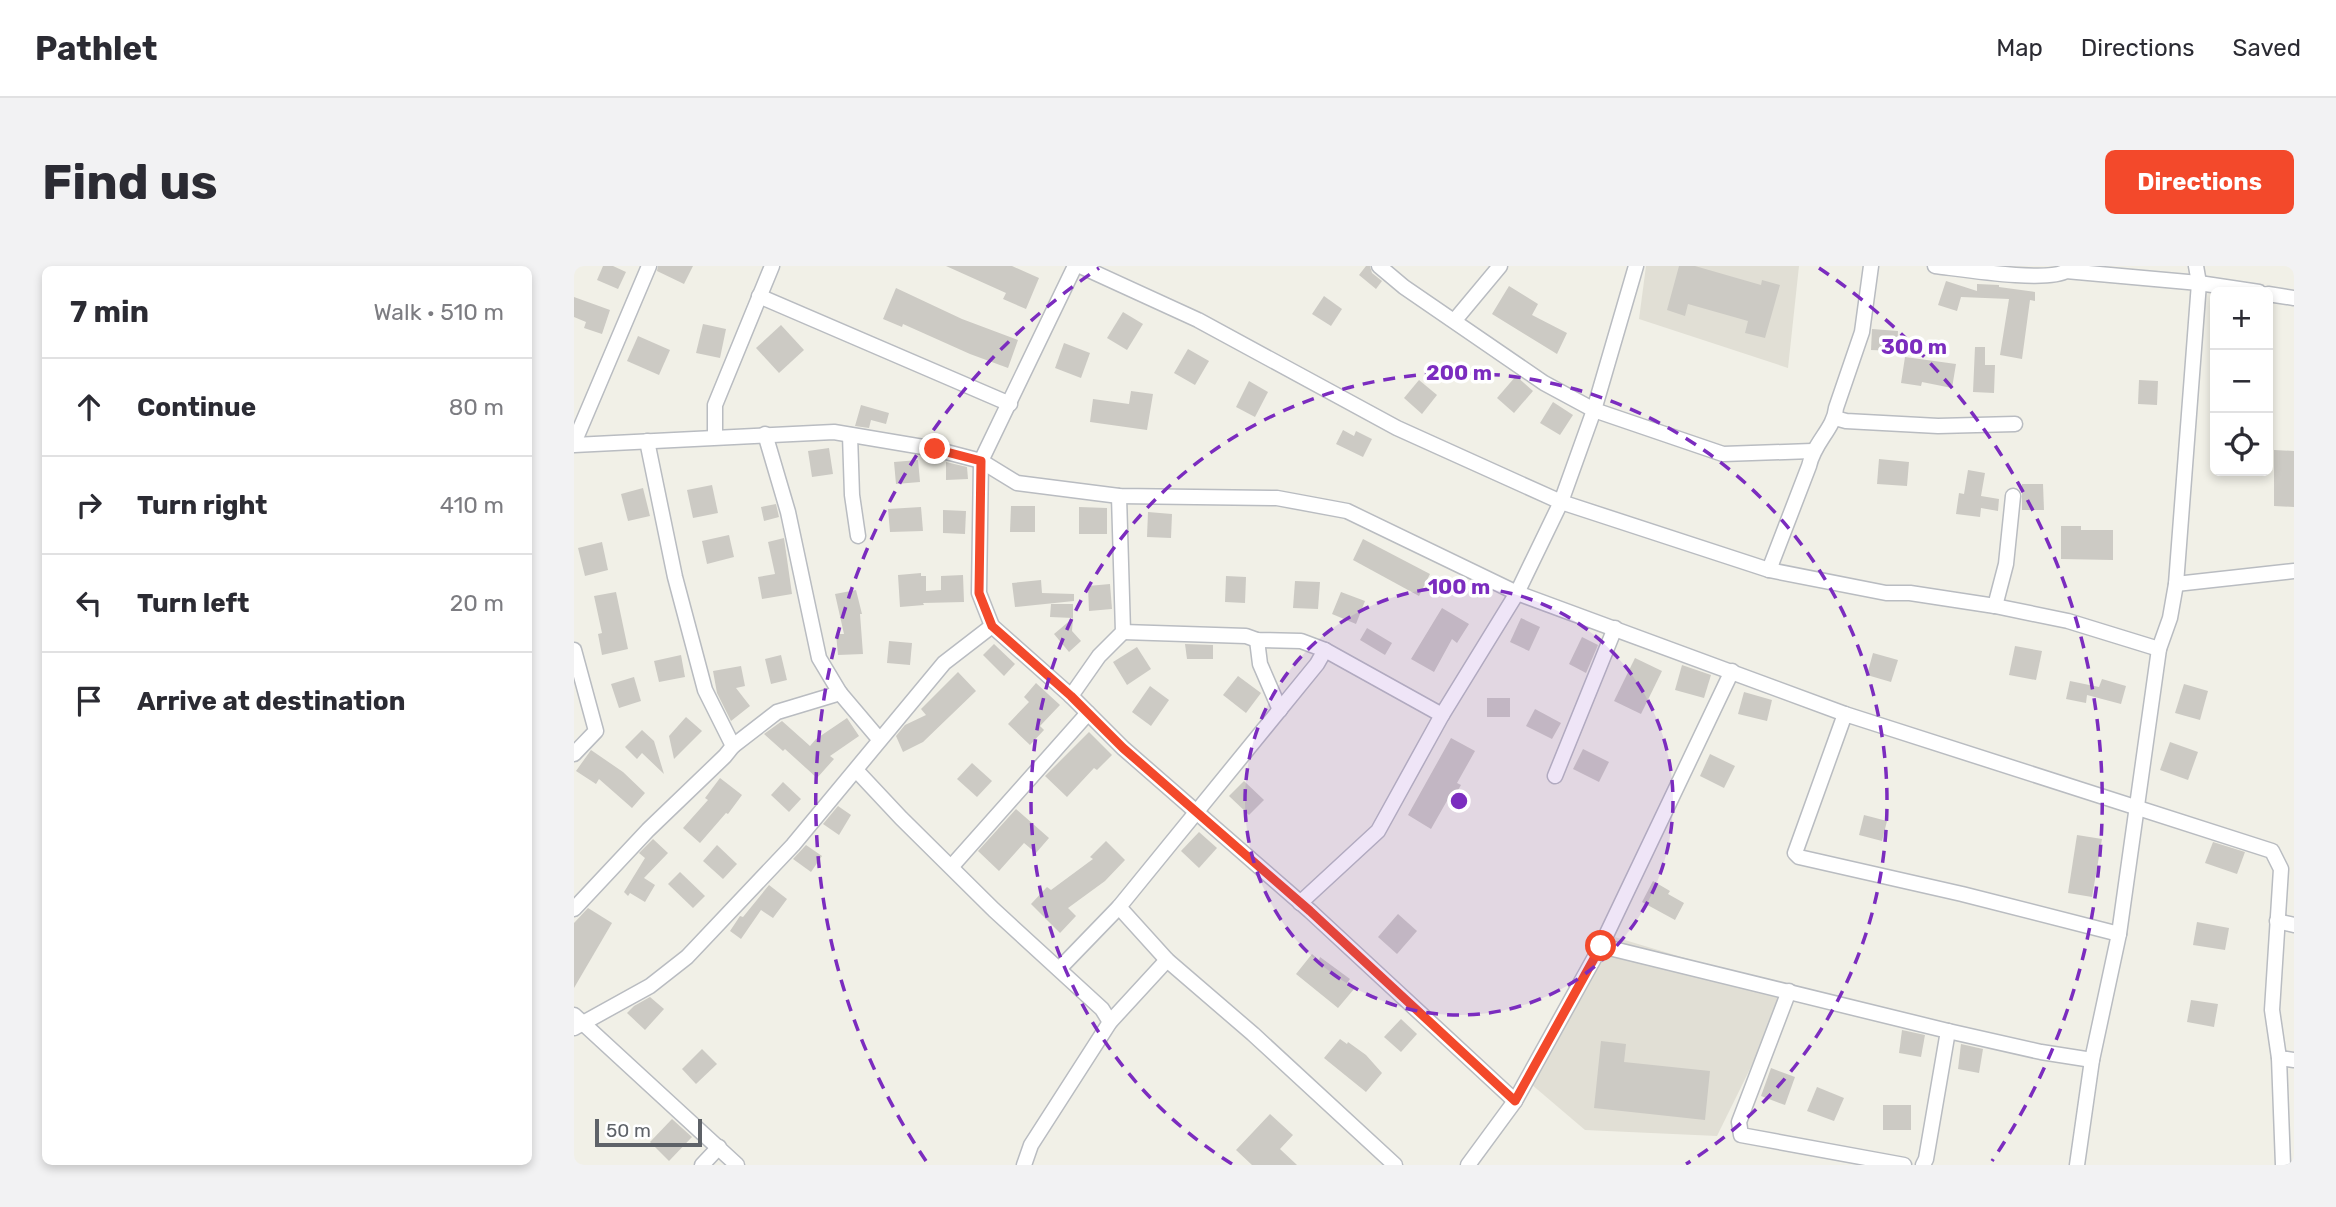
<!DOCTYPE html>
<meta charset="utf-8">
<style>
body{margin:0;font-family:Rubik,sans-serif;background:#f2f2f3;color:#2b2b33}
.controls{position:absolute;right:21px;top:21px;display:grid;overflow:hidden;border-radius:10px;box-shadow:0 4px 10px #0003}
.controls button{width:63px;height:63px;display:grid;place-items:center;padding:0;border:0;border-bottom:2px solid #e1e1e2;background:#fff;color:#2b2b33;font:35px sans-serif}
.scale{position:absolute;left:21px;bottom:18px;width:107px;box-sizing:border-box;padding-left:7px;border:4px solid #5e6268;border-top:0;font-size:19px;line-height:24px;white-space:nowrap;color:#5e6268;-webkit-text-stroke:5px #fff;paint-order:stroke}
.stop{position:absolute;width:21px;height:21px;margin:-16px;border:5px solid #f3492b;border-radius:50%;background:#fff}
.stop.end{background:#f3492b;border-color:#fff;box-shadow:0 2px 7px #0008}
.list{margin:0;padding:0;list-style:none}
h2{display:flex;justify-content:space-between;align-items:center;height:91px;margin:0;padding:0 28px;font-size:30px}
h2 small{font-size:23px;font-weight:400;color:#7c7c81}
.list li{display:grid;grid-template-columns:46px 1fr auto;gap:21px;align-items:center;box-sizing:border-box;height:98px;padding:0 28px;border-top:2px solid #e1e1e2}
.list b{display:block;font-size:26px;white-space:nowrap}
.list em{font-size:23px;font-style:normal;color:#7c7c81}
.icon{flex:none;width:38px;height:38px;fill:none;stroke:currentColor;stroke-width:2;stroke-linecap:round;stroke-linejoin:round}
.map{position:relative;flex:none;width:1720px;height:899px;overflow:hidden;border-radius:10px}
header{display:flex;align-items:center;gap:42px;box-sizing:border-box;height:98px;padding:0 35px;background:#fff;border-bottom:2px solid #e1e1e2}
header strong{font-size:33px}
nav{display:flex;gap:38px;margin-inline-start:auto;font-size:24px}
.intro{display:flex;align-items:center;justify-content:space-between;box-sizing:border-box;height:168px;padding:0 42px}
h1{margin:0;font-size:49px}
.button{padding:18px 32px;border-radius:10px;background:#f3492b;color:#fff;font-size:24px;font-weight:700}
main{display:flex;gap:42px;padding:0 42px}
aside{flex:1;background:#fff;border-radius:10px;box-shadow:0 4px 10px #0003}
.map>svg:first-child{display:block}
.education{fill:#e1dfd5}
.building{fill:#cccac4}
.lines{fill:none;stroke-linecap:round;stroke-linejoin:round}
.minor-casing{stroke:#b9bcc1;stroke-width:17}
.minor{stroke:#fff;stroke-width:14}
.route{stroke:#f3492b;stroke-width:9}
.ring{fill:none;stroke:#7b2cbf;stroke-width:3.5;stroke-dasharray:12 9}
.centre{fill:#7b2cbf;stroke:#fff;stroke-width:3.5}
.ring-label{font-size:21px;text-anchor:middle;font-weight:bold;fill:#7b2cbf;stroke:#fff;stroke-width:7;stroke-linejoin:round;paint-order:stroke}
</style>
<header>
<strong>Pathlet</strong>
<nav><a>Map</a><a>Directions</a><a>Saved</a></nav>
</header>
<div class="intro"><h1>Find us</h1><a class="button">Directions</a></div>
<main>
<aside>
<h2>7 min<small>Walk · 510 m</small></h2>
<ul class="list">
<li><svg class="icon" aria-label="ahead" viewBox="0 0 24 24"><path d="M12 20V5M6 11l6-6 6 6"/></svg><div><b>Continue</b></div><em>80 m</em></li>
<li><svg class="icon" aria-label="right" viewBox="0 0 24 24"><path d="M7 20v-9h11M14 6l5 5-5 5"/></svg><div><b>Turn right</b></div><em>410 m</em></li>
<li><svg class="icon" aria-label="left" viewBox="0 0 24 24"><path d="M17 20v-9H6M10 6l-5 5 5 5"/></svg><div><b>Turn left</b></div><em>20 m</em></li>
<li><svg class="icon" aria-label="arrive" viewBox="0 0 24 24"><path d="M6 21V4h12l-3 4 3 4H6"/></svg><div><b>Arrive at destination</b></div></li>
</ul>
</aside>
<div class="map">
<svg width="1720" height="899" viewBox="0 0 1720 899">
<rect width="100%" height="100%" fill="#f1f0e7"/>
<g class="education">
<path d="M 1072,0 L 1225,0 L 1214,102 L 1065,53 Z"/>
<path d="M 1034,669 L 1208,721 L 1202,750 L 1143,870 L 1011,864 L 957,818 Z"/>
</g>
<g class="building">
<path d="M 29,0 L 39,0 L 52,6 L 44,23 L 23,14 Z"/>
<path d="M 84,0 L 119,0 L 110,18 L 83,5 Z"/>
<path d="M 372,0 L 438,0 L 465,12 L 452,43 L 429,33 L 432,27 Z"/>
<path d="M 792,0 L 796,0 L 798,7 L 808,15 L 802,23 L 785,9 Z"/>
<path d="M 1105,0 L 1121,0 L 1187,19 L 1188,14 L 1206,19 L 1191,72 L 1171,67 L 1174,55 L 1114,38 L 1111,50 L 1093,44 Z"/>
<path d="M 1372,15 L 1403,25 L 1403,18 L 1425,19 L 1425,21 L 1461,26 L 1461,35 L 1456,34 L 1448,93 L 1426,89 L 1435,33 L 1387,31 L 1383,45 L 1364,39 Z"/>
<path d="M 935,20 L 964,38 L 958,49 L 993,67 L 983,88 L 918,48 Z"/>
<path d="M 322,22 L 388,53 L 444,74 L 434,102 L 396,88 L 329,58 L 328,61 L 309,53 Z"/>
<path d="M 750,30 L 768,43 L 757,60 L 738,48 Z"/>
<path d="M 0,31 L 36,44 L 28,68 L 10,62 L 12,56 L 0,51 Z"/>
<path d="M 549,46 L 569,58 L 553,84 L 533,72 Z"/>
<path d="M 129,58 L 152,63 L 146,92 L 122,87 Z"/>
<path d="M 207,59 L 230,84 L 205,107 L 182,82 Z"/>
<path d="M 1298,63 L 1324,65 L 1323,85 L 1297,84 Z"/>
<path d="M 64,70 L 96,84 L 85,109 L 53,95 Z"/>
<path d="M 490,77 L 516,87 L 507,112 L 481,102 Z"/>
<path d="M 1401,81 L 1411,81 L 1411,99 L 1421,99 L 1420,127 L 1399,126 Z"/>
<path d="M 614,83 L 635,95 L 621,119 L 600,107 Z"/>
<path d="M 1331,91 L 1382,98 L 1378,122 L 1348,116 L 1347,120 L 1327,117 Z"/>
<path d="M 942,110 L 959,125 L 940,147 L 923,132 Z"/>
<path d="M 845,114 L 863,129 L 848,148 L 830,132 Z"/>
<path d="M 1565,114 L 1584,115 L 1583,139 L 1564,138 Z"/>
<path d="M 675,115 L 694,126 L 681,151 L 662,141 Z"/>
<path d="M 557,125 L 579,128 L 573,164 L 516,156 L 519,133 L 555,138 Z"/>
<path d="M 979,136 L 999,149 L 986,169 L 966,157 Z"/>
<path d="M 287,139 L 315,147 L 312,158 L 297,154 L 295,162 L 281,160 Z"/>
<path d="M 769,164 L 780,170 L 782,165 L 798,173 L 789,191 L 762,178 Z"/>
<path d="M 255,182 L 259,208 L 238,211 L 234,185 Z"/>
<path d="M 1700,184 L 1720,185 L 1720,241 L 1700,240 Z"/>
<path d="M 1305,193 L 1335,196 L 1333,220 L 1303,218 Z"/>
<path d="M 344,194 L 346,216 L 322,218 L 320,196 Z"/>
<path d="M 372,196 L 393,201 L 394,213 L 372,214 Z"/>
<path d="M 1394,204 L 1411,207 L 1407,230 L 1425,233 L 1424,245 L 1407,242 L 1406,251 L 1382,248 L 1385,227 L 1390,228 Z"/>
<path d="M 1448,218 L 1469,218 L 1470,244 L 1448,244 Z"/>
<path d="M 138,219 L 144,247 L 119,252 L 113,224 Z"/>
<path d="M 69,222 L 76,250 L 54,255 L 47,228 Z"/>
<path d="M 202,238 L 205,251 L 190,255 L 187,241 Z"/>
<path d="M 437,240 L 461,240 L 461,266 L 436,266 Z"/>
<path d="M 347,241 L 349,265 L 316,266 L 314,243 Z"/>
<path d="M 505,241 L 533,242 L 533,268 L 505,268 Z"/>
<path d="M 369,244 L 392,245 L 391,268 L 369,267 Z"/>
<path d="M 574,246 L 598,248 L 597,272 L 573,271 Z"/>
<path d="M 1487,260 L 1507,260 L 1507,264 L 1539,264 L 1539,294 L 1487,293 Z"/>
<path d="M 155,269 L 160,291 L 133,298 L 128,275 Z"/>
<path d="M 210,272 L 218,328 L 188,333 L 184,311 L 201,308 L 194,276 Z"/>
<path d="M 789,273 L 856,308 L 845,330 L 779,294 Z"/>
<path d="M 28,276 L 34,304 L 11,310 L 4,282 Z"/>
<path d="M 347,307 L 347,310 L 352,310 L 352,325 L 367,324 L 367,310 L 389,309 L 390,336 L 349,337 L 350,339 L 326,341 L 324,309 Z"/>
<path d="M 652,310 L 672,311 L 671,337 L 651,336 Z"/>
<path d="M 467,314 L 468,327 L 500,328 L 500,335 L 441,341 L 438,317 Z"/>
<path d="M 721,315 L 746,316 L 744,343 L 719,342 Z"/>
<path d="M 536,318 L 538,343 L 515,345 L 514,320 Z"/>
<path d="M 282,324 L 288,348 L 286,348 L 289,388 L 264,389 L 262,368 L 270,368 L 261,328 Z"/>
<path d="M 42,326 L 54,383 L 28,389 L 24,368 L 28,367 L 20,330 Z"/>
<path d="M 767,326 L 791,335 L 782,358 L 758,348 Z"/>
<path d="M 477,338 L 499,338 L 499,352 L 476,351 Z"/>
<path d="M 868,342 L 895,358 L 883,377 L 878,373 L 860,406 L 837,393 Z"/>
<path d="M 499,352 L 498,365 L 507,375 L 495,386 L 480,368 Z"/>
<path d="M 947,352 L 966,361 L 955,385 L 936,376 Z"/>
<path d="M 793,362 L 818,377 L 811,389 L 786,374 Z"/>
<path d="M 1008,371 L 1024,379 L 1012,407 L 995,398 Z"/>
<path d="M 315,375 L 338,377 L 336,399 L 313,397 Z"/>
<path d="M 420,378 L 441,398 L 430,410 L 409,389 Z"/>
<path d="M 611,378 L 639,379 L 639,393 L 613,393 Z"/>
<path d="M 1441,380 L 1468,385 L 1462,414 L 1435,409 Z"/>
<path d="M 563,381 L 577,403 L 553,419 L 539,396 Z"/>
<path d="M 1299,387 L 1324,394 L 1317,416 L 1293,409 Z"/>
<path d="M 107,389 L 111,411 L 85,416 L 80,395 Z"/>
<path d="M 207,389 L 213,414 L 197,418 L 191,393 Z"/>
<path d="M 1061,392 L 1088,405 L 1067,448 L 1040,435 Z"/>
<path d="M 1108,399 L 1137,409 L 1130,432 L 1101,424 Z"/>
<path d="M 167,400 L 171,420 L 162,422 L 176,440 L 157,455 L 143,427 L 139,405 Z"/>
<path d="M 384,406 L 402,425 L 349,476 L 329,486 L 322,470 L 331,459 L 352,449 L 347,443 Z"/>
<path d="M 664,410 L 687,427 L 672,447 L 649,429 Z"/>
<path d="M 60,411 L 67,435 L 45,442 L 37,418 Z"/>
<path d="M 1528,413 L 1552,420 L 1547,438 L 1513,429 L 1512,437 L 1492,433 L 1496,415 L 1525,421 Z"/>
<path d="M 462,417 L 486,439 L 466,460 L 470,464 L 456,479 L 434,458 L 455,436 L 450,431 Z"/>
<path d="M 1610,418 L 1634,425 L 1626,454 L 1601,447 Z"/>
<path d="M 576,420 L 595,434 L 577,460 L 558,446 Z"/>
<path d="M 1170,426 L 1198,434 L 1193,455 L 1164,448 Z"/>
<rect x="913" y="432" width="23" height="19"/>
<path d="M 961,443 L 987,457 L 978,473 L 952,460 Z"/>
<path d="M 112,451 L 128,465 L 100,493 L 95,470 Z"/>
<path d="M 273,452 L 285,470 L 256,490 L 260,493 L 243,512 L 211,483 L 209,485 L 190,468 L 208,455 L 236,480 L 242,473 Z"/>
<path d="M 68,464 L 80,475 L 90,508 L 68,487 L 63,493 L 51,481 Z"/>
<path d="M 515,466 L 538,489 L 523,504 L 520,502 L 493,531 L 471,510 Z"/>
<path d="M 877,472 L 901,485 L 883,517 L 887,519 L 878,535 L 874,533 L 857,563 L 834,549 Z"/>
<path d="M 1596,476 L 1624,486 L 1614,514 L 1586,504 Z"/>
<path d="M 1009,483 L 1035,496 L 1025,516 L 999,503 Z"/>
<path d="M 17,484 L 49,506 L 71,527 L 58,542 L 25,513 L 22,518 L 2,505 Z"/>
<path d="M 1136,488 L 1161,500 L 1150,522 L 1126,510 Z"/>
<path d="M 398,497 L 418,515 L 403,531 L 383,513 Z"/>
<path d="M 146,512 L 168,529 L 154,548 L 152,547 L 126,577 L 109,562 L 134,534 L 131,532 Z"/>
<path d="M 670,515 L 690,534 L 675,549 L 655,530 Z"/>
<path d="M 209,516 L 227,533 L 215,546 L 197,529 Z"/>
<path d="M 264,540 L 277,549 L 265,569 L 249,558 Z"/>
<path d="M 442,543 L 475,572 L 462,587 L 450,577 L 425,605 L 404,585 Z"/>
<path d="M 1290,549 L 1313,555 L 1308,575 L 1285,569 Z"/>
<path d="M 625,566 L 643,582 L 625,602 L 607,585 Z"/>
<path d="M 1503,569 L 1528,573 L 1518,631 L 1494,627 Z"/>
<path d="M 79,573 L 94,587 L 70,612 L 81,619 L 71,636 L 56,627 L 54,630 L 50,626 L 71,592 L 65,587 Z"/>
<path d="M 532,575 L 551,594 L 531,615 L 494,642 L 502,650 L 486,667 L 457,638 L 473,621 L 477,624 L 519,593 L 516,591 Z"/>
<path d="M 1639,576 L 1671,586 L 1663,608 L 1631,597 Z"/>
<path d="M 143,579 L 163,598 L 149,613 L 129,595 Z"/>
<path d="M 232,579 L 248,590 L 237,606 L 219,593 Z"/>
<path d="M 106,606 L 131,630 L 119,642 L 94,618 Z"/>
<path d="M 1079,615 L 1096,625 L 1094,628 L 1110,637 L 1101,654 L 1068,636 Z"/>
<path d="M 195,619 L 213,633 L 199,652 L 187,644 L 167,673 L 156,665 L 166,650 L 169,651 Z"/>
<path d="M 14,642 L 38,657 L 0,722 L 0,657 Z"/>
<path d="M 824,648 L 843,665 L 823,688 L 804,671 Z"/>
<path d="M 1623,656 L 1655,662 L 1651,684 L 1619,679 Z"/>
<path d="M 738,688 L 745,694 L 746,691 L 776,713 L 773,717 L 780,723 L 764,742 L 722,708 Z"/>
<path d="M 76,731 L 90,743 L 71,764 L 53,747 L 60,740 Z"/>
<path d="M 1617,734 L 1644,738 L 1640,761 L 1613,756 Z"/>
<path d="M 827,753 L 843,768 L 827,786 L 810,771 Z"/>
<path d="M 1328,764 L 1351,769 L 1347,791 L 1325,787 Z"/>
<path d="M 766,773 L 773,778 L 774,776 L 792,789 L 808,807 L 792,826 L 750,792 Z"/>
<path d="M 1027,775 L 1052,778 L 1050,796 L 1136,805 L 1131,854 L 1020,842 Z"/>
<path d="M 1387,778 L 1409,783 L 1405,807 L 1384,803 Z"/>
<path d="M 128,783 L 143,798 L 122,818 L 108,803 Z"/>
<path d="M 1197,802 L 1221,811 L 1211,839 L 1187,830 Z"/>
<path d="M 1243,821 L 1270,832 L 1260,855 L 1233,845 Z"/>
<rect x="1309" y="839" width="28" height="25"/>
<path d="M 696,848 L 719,869 L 706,883 L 723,899 L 678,899 L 662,884 Z"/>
<path d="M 98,853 L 118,871 L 95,895 L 76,876 Z"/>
</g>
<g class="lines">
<defs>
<g id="minor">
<path d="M 501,0 L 407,195 L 405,327 L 418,360 L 497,430 L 549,482 L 736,645 L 941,835"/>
<path d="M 506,0 L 624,54 L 823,162 L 987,236 L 1195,304 L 1312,327 L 1336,327 L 1421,340 L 1494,355 L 1585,383"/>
<path d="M 805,0 L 830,21 L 970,117 L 1020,144 L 1149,188 L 1238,185"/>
<path d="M 1361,0 C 1387,3 1474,17 1492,5 L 1625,17 L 1685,26"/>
<path d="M 1694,28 L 1720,32"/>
<path d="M 185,30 L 436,138"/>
<path d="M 881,54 L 926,0"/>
<path d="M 1261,152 L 1272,155 L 1364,160 L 1441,158"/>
<path d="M 191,168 L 214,246 L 245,392 L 266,427 L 305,473"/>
<path d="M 276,169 L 278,229 L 284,270"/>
<path d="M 141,171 L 141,139 L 198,0"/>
<path d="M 73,175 L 101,311 L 131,424 L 159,480"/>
<path d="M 0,177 L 75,0"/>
<path d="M 0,179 L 260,166 L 361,183 L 407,195 L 443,217 L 545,230 L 703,232 L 773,245 L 943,327 L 1271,448"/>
<path d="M 1195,304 L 1235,200 C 1240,176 1260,163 1262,142 L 1288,66 L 1297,0"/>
<path d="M 1602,318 L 1720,305"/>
<path d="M 1421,340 L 1432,298 L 1439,230"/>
<path d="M 549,366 L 672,370 L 683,374 L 727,375 L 751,384 L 868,449"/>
<path d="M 683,374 L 686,398 L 706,444"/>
<path d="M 0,384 L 22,465 L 0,488"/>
<path d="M 497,430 L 525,390 L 549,366 L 545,230"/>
<path d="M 282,504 L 327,552 L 420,644 L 528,743 L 536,756"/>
<path d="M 981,510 L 1041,362"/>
<path d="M 378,600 L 514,447"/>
<path d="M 726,637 L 804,565 L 868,449 L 943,327 L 987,236 L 1020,144 L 1062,0"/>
<path d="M 545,641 L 593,694 L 679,768 L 821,899"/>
<path d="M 0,643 L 74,564 L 151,490 L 159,480 L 203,446 L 266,427"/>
<path d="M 1703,655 L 1720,659"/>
<path d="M 1545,668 L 1388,628 L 1225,591 L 1221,587 L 1271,448 L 1698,585 L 1707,603 L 1698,744 L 1705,792 L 1709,899"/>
<path d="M 1027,680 L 1374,765 L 1467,786 L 1518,794"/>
<path d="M 485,703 L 545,641 L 743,398 L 751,384"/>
<path d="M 1215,725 L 1165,856 L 1167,869 L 1330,899"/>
<path d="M 0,749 L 163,899"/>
<path d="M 0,762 L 76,720 L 113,691 L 219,579 L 370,397 L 418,360"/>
<path d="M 1705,792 L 1720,794"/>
<path d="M 128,899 L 145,881"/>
<path d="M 450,899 L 457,879 L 536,756 L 593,694"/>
<path d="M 894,899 L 941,835 L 1027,680 L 1158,405"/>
<path d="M 1349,899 L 1352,893 L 1374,765"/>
<path d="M 1503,899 L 1518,794 L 1545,668 L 1585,383 L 1596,352 L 1602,318 L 1625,17 L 1622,0"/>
</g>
</defs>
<use href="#minor" class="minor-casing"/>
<use href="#minor" class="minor"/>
</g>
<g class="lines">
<path class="route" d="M 361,183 L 407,195 L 405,327 L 418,360 L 497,430 L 549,482 L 736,645 L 941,835 L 1027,680"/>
</g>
<circle cx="885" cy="535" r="214" fill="#7b2cbf" fill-opacity=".12"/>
<g class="ring">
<circle cx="885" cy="535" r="214"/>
<path d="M658 898A428 428 0 1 1 1112 898"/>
<path d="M352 895A643 643 0 0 1 525 2M1245 2A643 643 0 0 1 1418 895"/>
</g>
<circle cx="885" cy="535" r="10" class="centre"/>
<g class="ring-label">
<text x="1340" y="88">300 m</text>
<text x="885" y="114">200 m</text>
<text x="885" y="328">100 m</text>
</g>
</svg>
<div class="controls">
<button>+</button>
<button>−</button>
<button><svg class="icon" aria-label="locate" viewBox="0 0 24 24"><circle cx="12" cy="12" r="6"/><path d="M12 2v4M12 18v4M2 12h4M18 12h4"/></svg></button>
</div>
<div class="scale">50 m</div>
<div class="stop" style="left:1027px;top:680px"></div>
<div class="stop end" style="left:361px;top:183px"></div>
</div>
</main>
